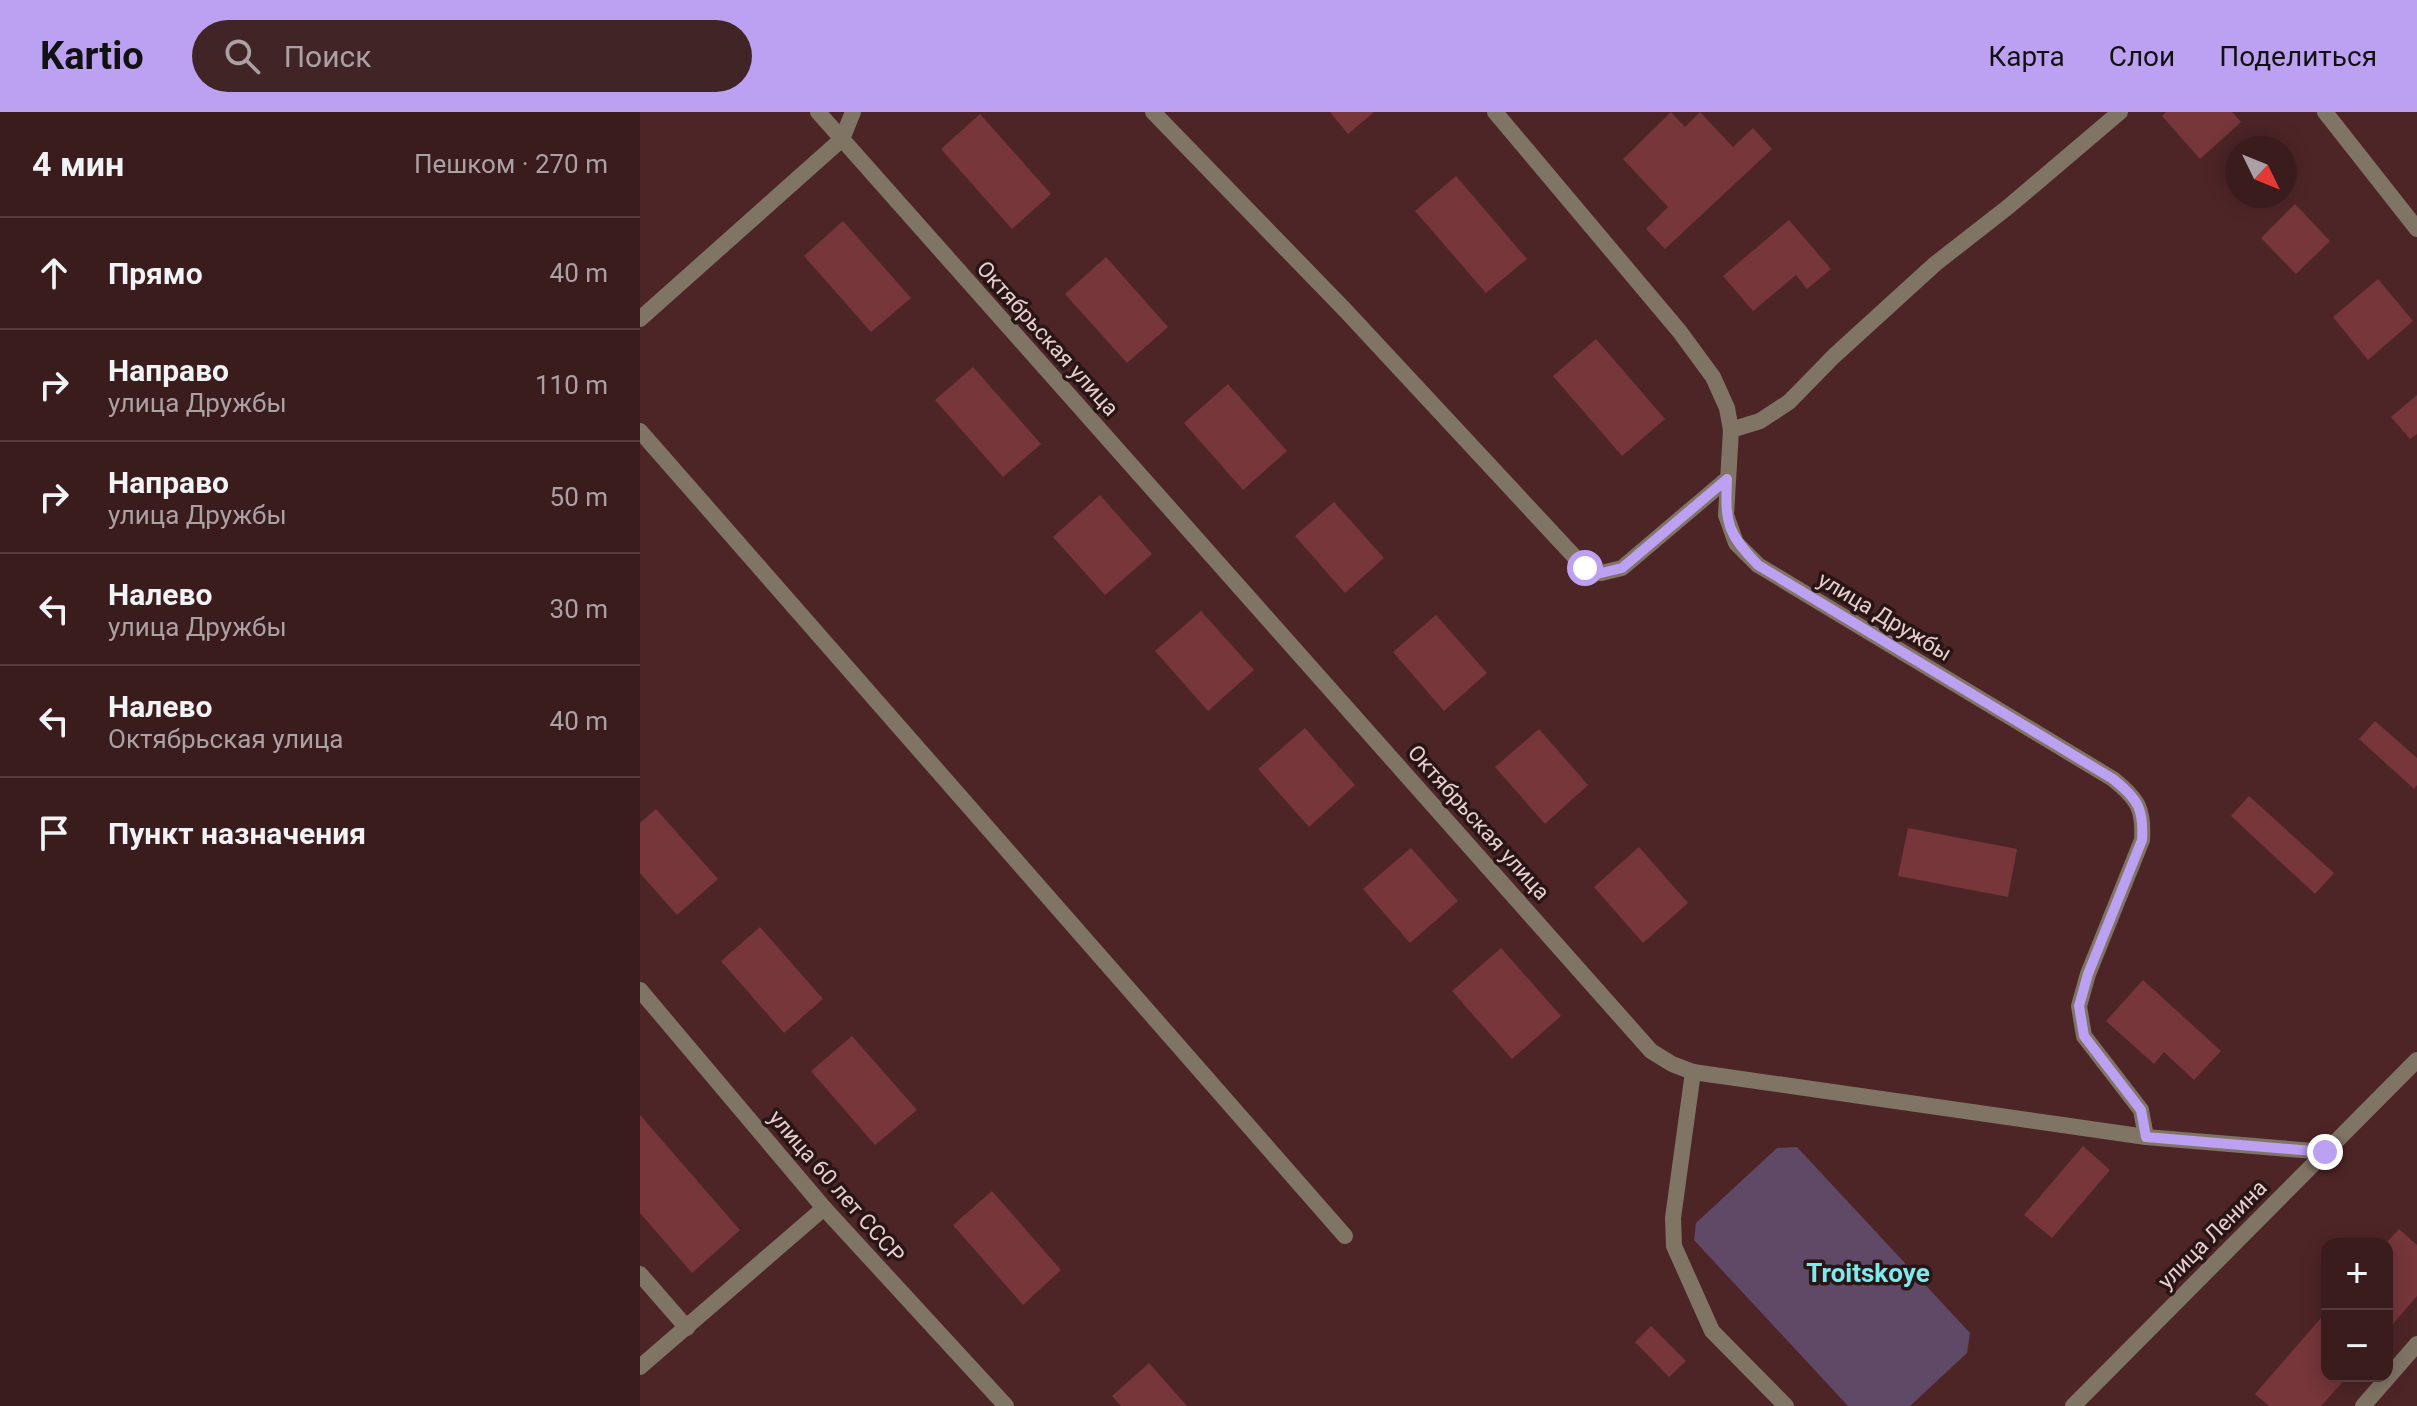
<!DOCTYPE html>
<html lang="ru">
<meta charset="utf-8">
<style>
body{margin:0;font-family:Roboto,sans-serif;background:#412526;color:#f1f3f6}
.controls{position:absolute;right:24px;bottom:24px;display:grid;overflow:hidden;border-radius:16px;box-shadow:0 4px 20px #0003}
.controls button{width:72px;height:72px;display:grid;place-items:center;padding:0;border:0;border-bottom:2px solid #543a3b;background:#3a1c1d;color:#f1f3f6;font:40px sans-serif}
.compass{position:absolute;left:1585px;top:24px;width:72px;height:72px;border-radius:50%;background:#3a1c1d;box-shadow:0 4px 20px #0003;rotate:133deg}
.stop{position:absolute;width:24px;height:24px;margin:-18px;border:6px solid #bca0f2;border-radius:50%;background:#fff}
.stop.end{background:#bca0f2;border-color:#fff;box-shadow:0 2px 8px #0008}
.list{margin:0;padding:0;list-style:none}
h2{display:flex;justify-content:space-between;align-items:center;height:104px;margin:0;padding:0 32px;font-size:34px}
h2 small{font-size:26px;font-weight:400;color:#aba1a4}
.list li{display:grid;grid-template-columns:52px 1fr auto;gap:24px;align-items:center;box-sizing:border-box;height:112px;padding:0 32px;border-top:2px solid #543a3b}
.list b{display:block;font-size:30px;white-space:nowrap}
.list p{margin:0;font-size:26px;white-space:nowrap;color:#aba1a4}
.list em{font-size:26px;font-style:normal;color:#aba1a4}
.icon{flex:none;width:44px;height:44px;fill:none;stroke:currentColor;stroke-width:2;stroke-linecap:round;stroke-linejoin:round}
.map{position:relative;flex:none;width:1777px;height:1294px;overflow:hidden}
header{display:flex;align-items:center;gap:48px;box-sizing:border-box;height:112px;padding:0 40px;background:#bca0f2;color:#111}
header strong{font-size:38px}
nav{display:flex;gap:44px;margin-inline-start:auto;font-size:28px}
.search{width:560px;height:72px;background:#412526;display:flex;align-items:center;gap:20px;box-sizing:border-box;padding:0 28px;border-radius:44px;color:#aba1a4;font-size:30px}
main{display:flex}
aside{flex:1;background:#3a1c1d}
.map>svg:first-child{display:block}
.green{fill:#5f4966}
.building{fill:#76363a}
.lines{fill:none;stroke-linecap:round;stroke-linejoin:round}
.lane{stroke:#807565;stroke-width:16}
.street{stroke:#807565;stroke-width:16}
.route{stroke:#bca0f2;stroke-width:10}
.labels{text-anchor:middle;stroke-width:7;stroke-linejoin:round;paint-order:stroke}
.street-label{font-size:22px;fill:#e9cece;stroke:#281515}
.quarter-label{font-size:26px;font-weight:bold;fill:#7eeaed;stroke:#281515}
</style>
<header>
<strong>Kartio</strong>
<div class="search"><svg class="icon" aria-label="search" viewBox="0 0 24 24"><circle cx="10" cy="10" r="6"/><path d="M15 15l6 6"/></svg>Поиск</div>
<nav><a>Карта</a><a>Слои</a><a>Поделиться</a></nav>
</header>
<main>
<aside>
<h2>4 мин<small>Пешком · 270 m</small></h2>
<ul class="list">
<li><svg class="icon" aria-label="ahead" viewBox="0 0 24 24"><path d="M12 20V5M6 11l6-6 6 6"/></svg><div><b>Прямо</b></div><em>40 m</em></li>
<li><svg class="icon" aria-label="right" viewBox="0 0 24 24"><path d="M7 20v-9h11M14 6l5 5-5 5"/></svg><div><b>Направо</b><p>улица Дружбы</p></div><em>110 m</em></li>
<li><svg class="icon" aria-label="right" viewBox="0 0 24 24"><path d="M7 20v-9h11M14 6l5 5-5 5"/></svg><div><b>Направо</b><p>улица Дружбы</p></div><em>50 m</em></li>
<li><svg class="icon" aria-label="left" viewBox="0 0 24 24"><path d="M17 20v-9H6M10 6l-5 5 5 5"/></svg><div><b>Налево</b><p>улица Дружбы</p></div><em>30 m</em></li>
<li><svg class="icon" aria-label="left" viewBox="0 0 24 24"><path d="M17 20v-9H6M10 6l-5 5 5 5"/></svg><div><b>Налево</b><p>Октябрьская улица</p></div><em>40 m</em></li>
<li><svg class="icon" aria-label="arrive" viewBox="0 0 24 24"><path d="M6 21V4h12l-3 4 3 4H6"/></svg><div><b>Пункт назначения</b></div></li>
</ul>
</aside>
<div class="map">
<svg width="1777" height="1294" viewBox="0 0 1777 1294">
<rect width="100%" height="100%" fill="#4e2527"/>
<path class="green" d="M 1157,1035 L 1330,1221 L 1327,1241 L 1270,1294 L 1208,1294 L 1054,1128 L 1056,1111 L 1137,1036 Z"/>
<g class="building">
<path d="M 690,0 L 734,0 L 708,22 Z"/>
<path d="M 1031,0 L 1045,15 L 1060,0 L 1093,35 L 1113,16 L 1132,37 L 1025,137 L 1006,117 L 1028,95 L 983,47 Z"/>
<path d="M 1526,0 L 1592,0 L 1601,10 L 1560,47 L 1522,4 Z"/>
<path d="M 340,2 L 411,82 L 372,117 L 301,37 Z"/>
<path d="M 816,64 L 887,147 L 846,181 L 775,99 Z"/>
<path d="M 1655,92 L 1690,129 L 1656,162 L 1621,126 Z"/>
<path d="M 1149,108 L 1191,157 L 1167,177 L 1156,163 L 1113,199 L 1083,164 Z"/>
<path d="M 203,109 L 271,186 L 231,220 L 164,144 Z"/>
<path d="M 466,145 L 528,215 L 487,251 L 425,182 Z"/>
<path d="M 1738,167 L 1773,209 L 1728,248 L 1693,205 Z"/>
<path d="M 956,227 L 1025,307 L 982,344 L 913,264 Z"/>
<path d="M 333,255 L 401,332 L 363,365 L 295,288 Z"/>
<path d="M 588,272 L 647,339 L 603,378 L 544,311 Z"/>
<path d="M 1777,283 L 1777,322 L 1770,327 L 1751,305 Z"/>
<path d="M 460,383 L 512,442 L 465,483 L 413,425 Z"/>
<path d="M 694,390 L 744,446 L 705,481 L 655,424 Z"/>
<path d="M 561,499 L 614,558 L 568,599 L 515,539 Z"/>
<path d="M 796,503 L 847,561 L 804,599 L 753,540 Z"/>
<path d="M 1735,609 L 1777,646 L 1777,673 L 1774,677 L 1719,627 Z"/>
<path d="M 665,616 L 715,673 L 669,715 L 618,657 Z"/>
<path d="M 899,617 L 948,673 L 905,712 L 855,655 Z"/>
<path d="M 1609,684 L 1694,761 L 1675,782 L 1591,704 Z"/>
<path d="M 16,697 L 78,767 L 37,803 L 0,761 L 0,711 Z"/>
<path d="M 1268,716 L 1377,737 L 1368,785 L 1258,764 Z"/>
<path d="M 999,735 L 1048,791 L 1003,831 L 954,775 Z"/>
<path d="M 771,736 L 818,789 L 770,831 L 723,777 Z"/>
<path d="M 120,815 L 183,887 L 144,921 L 81,849 Z"/>
<path d="M 861,836 L 921,904 L 872,947 L 812,879 Z"/>
<path d="M 1503,868 L 1581,939 L 1554,968 L 1524,940 L 1514,952 L 1466,909 Z"/>
<path d="M 212,924 L 277,998 L 235,1033 L 171,959 Z"/>
<path d="M 0,1003 L 100,1118 L 52,1161 L 0,1101 Z"/>
<path d="M 1443,1034 L 1470,1058 L 1412,1126 L 1384,1103 Z"/>
<path d="M 352,1079 L 421,1158 L 383,1193 L 313,1113 Z"/>
<path d="M 1759,1117 L 1777,1133 L 1777,1184 L 1747,1219 L 1747,1130 Z"/>
<path d="M 1687,1199 L 1687,1264 L 1708,1264 L 1681,1294 L 1629,1294 L 1615,1282 Z"/>
<path d="M 1011,1214 L 1046,1249 L 1029,1265 L 995,1230 Z"/>
<path d="M 509,1251 L 547,1294 L 481,1294 L 472,1284 Z"/>
</g>
<g class="lines">
<g class="lane">
<path d="M 1053,960 L 1033,1106 L 1034,1134 L 1072,1219 L 1146,1294"/>
<path d="M 0,1162 L 47,1216"/>
<path d="M 0,1255 L 184,1096"/>
<path d="M 1723,1294 L 1777,1232"/>
</g>
<g class="street">
<path d="M 178,0 L 1011,939 L 1032,952 L 1053,960 L 1506,1025 L 1685,1040"/>
<path d="M 513,0 L 706,199 L 945,456 L 961,461 L 982,456 L 1087,367"/>
<path d="M 855,0 L 1040,220 L 1073,265 L 1087,296 L 1091,318 L 1086,403 L 1096,431 L 1118,453 L 1473,667 C 1498,687 1504,697 1502,728 L 1448,862 L 1439,894 L 1444,924 L 1501,998 L 1506,1025"/>
<path d="M 1685,0 L 1777,117"/>
<path d="M 0,207 L 202,27 L 213,0"/>
<path d="M 1091,318 L 1120,309 L 1149,290 L 1194,244 L 1295,152 L 1368,95 L 1480,0"/>
<path d="M 0,319 L 705,1124"/>
<path d="M 0,878 L 184,1096 L 366,1294"/>
<path d="M 1433,1294 L 1777,948"/>
</g>
</g>
<g class="lines">
<path class="route" d="M 945,456 L 961,461 L 982,456 L 1087,367 C 1085,411 1087,421 1118,453 L 1473,667 C 1498,687 1504,697 1502,728 L 1448,862 L 1439,894 L 1444,924 L 1501,998 L 1506,1025 L 1685,1040"/>
</g>
<g class="labels">
<g class="street-label">
<text transform="translate(408 226) rotate(48)" y="8">Октябрьская улица</text>
<text transform="translate(1245 504) rotate(31)" y="8">улица Дружбы</text>
<text transform="translate(839 710) rotate(48)" y="8">Октябрьская улица</text>
<text transform="translate(197 1074) rotate(49)" y="8">улица 60 лет СССР</text>
<text transform="translate(1572 1122) rotate(-45)" y="8">улица Ленина</text>
</g>
<g class="quarter-label">
<text x="1228" y="1170">Troitskoye</text>
</g>
</g>
</svg>
<div class="controls">
<button>+</button>
<button>−</button>
</div>
<svg class="compass" viewBox="-18 -18 36 36"><path d="M0-13l5 13h-10z" fill="#e53935"/><path d="M0 13l5-13h-10z" fill="#aba1a4"/></svg>
<div class="stop" style="left:945px;top:456px"></div>
<div class="stop end" style="left:1685px;top:1040px"></div>
</div>
</main>
